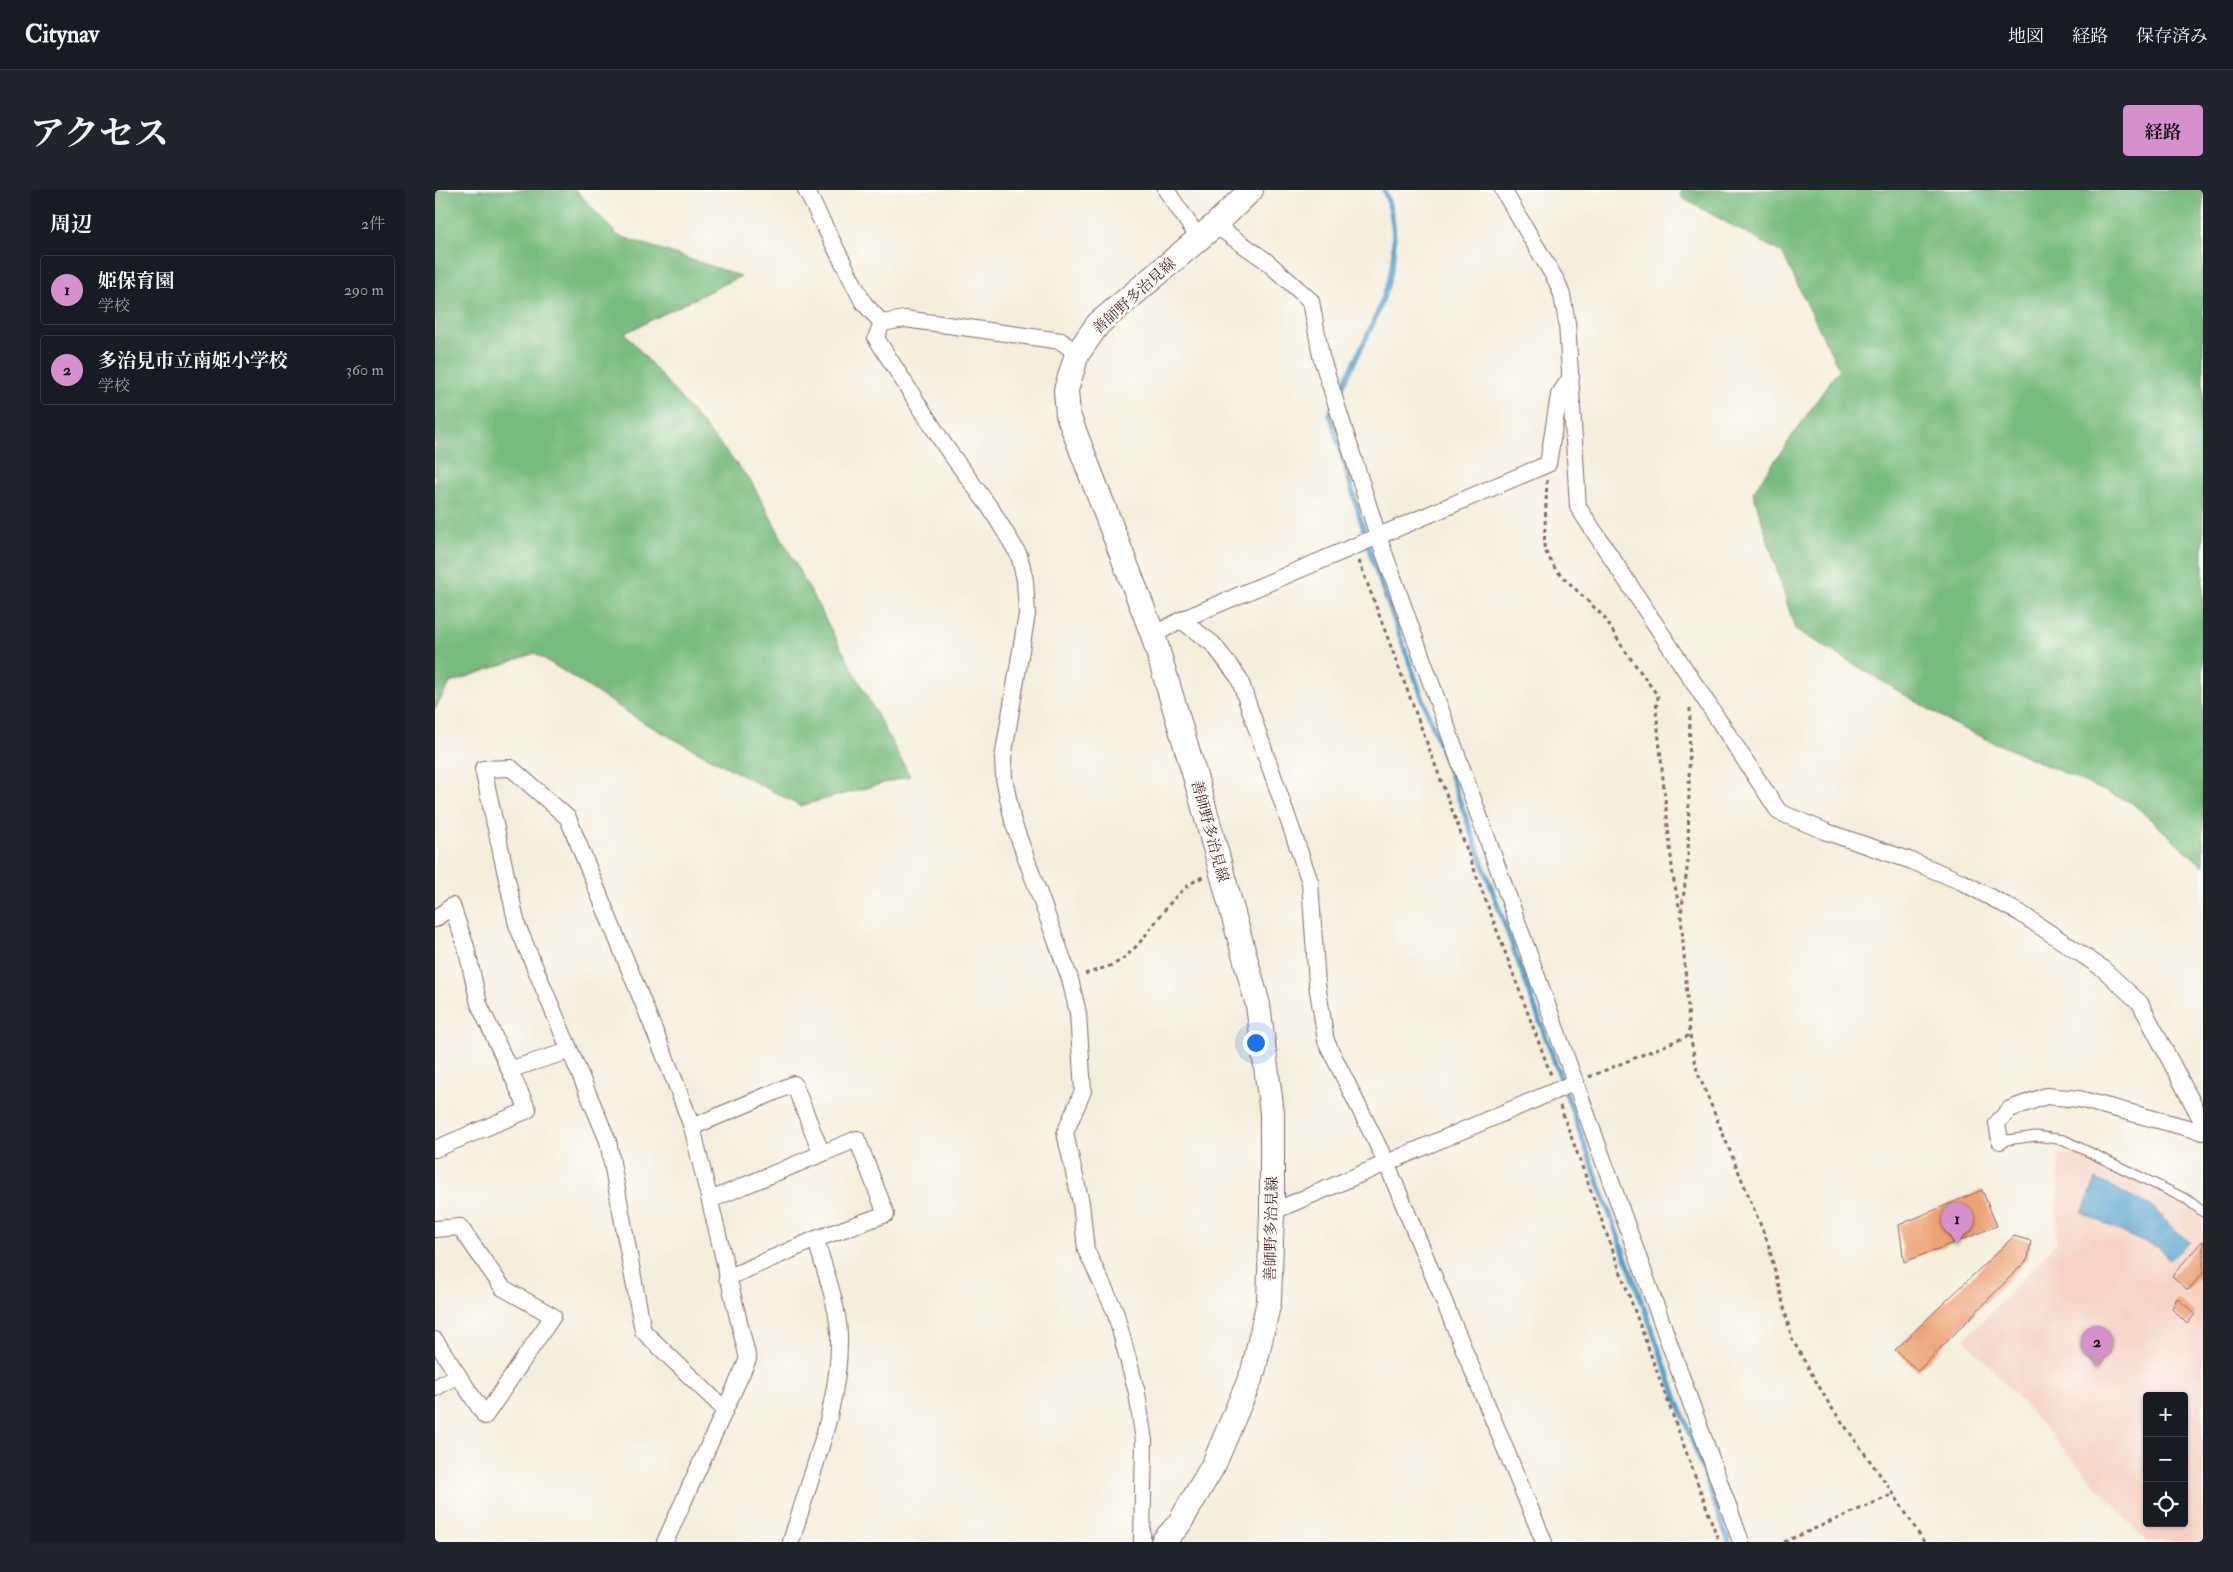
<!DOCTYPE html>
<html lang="ja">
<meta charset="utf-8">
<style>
body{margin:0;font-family:"IM FELL Double Pica","Noto Serif JP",serif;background:#20242c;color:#f1f3f6}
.controls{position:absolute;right:15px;bottom:15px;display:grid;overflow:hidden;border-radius:5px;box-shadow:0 1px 4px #0004}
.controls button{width:45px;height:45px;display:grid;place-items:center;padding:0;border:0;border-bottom:1px solid #363941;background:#171b24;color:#f1f3f6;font:25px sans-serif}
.you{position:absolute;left:820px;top:852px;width:18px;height:18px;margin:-12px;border:4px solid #fff;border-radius:50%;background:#1a73e8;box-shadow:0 0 0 8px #1a73e833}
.badge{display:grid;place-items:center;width:32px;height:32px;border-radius:50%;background:#d690ce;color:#111;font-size:16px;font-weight:700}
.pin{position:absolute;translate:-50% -41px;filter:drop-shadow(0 1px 2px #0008)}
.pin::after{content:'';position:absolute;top:26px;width:18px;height:15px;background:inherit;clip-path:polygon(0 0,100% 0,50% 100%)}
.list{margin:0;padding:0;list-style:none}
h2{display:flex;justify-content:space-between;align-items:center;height:65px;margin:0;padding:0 20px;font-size:21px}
h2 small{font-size:16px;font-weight:400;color:#9ea1a6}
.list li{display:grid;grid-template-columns:32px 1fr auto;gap:15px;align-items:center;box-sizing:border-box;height:70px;margin:0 10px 10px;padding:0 10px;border:1px solid #363941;border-radius:5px}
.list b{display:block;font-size:19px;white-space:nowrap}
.list p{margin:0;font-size:16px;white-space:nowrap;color:#9ea1a6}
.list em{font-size:16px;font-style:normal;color:#9ea1a6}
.icon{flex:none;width:28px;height:28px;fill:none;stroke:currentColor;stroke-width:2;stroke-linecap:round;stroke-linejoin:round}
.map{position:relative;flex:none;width:1768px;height:1352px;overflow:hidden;border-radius:5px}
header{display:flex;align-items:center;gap:30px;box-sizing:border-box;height:70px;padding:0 25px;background:#171b24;border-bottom:1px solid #363941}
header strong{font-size:24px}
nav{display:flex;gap:28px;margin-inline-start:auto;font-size:18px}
.intro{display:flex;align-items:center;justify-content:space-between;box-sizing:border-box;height:120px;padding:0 30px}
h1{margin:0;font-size:35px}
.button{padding:12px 22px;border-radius:5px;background:#d690ce;color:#111;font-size:18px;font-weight:700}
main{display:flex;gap:30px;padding:0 30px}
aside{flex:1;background:#171b24;border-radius:5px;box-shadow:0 1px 4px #0004}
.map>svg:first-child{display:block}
.built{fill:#f5d2c3;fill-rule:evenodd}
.forest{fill:#78bb7e;stroke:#616d54}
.water{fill:#54a2ce;stroke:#4f607c}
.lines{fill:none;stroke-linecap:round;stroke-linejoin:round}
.stream{stroke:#54a2ce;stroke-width:5}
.building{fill:#eda273}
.lane-casing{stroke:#866769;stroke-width:11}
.street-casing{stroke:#866769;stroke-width:18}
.secondary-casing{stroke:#866769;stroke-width:26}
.path{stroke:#866769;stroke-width:3;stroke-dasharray:4 4;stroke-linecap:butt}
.lane{stroke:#fff;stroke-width:9}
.street{stroke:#fff;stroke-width:16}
.secondary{stroke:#fff;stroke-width:24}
.labels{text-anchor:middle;stroke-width:5;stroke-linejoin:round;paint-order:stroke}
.street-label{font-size:15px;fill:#4a1f2b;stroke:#fdfcf7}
</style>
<header>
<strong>Citynav</strong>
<nav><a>地図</a><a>経路</a><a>保存済み</a></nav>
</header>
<div class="intro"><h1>アクセス</h1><a class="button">経路</a></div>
<main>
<aside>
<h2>周辺<small>2件</small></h2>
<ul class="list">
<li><span class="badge">1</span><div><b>姫保育園</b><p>学校</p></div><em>290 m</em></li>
<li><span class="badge">2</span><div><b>多治見市立南姫小学校</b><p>学校</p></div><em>360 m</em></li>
</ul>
</aside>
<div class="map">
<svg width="1768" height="1352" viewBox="0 0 1768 1352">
<rect width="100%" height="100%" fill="#fdfcf7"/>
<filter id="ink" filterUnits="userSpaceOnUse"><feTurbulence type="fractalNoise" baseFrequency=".02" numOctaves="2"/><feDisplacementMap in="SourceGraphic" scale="10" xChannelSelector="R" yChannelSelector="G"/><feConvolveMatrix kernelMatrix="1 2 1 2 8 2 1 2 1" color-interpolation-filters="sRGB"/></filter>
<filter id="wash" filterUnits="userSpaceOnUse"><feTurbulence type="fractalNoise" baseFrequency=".0096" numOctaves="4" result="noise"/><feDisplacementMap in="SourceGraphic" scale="20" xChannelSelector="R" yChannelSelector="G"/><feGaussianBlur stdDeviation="1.12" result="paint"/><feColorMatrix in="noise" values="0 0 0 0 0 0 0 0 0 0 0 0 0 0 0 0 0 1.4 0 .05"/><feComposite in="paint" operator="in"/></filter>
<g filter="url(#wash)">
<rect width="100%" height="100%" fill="#f4eedb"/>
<path class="built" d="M 1650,964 L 1768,1024 L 1768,1352 L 1712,1352 L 1530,1149 L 1621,1053 L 1624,965 ZM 1712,1206 L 1749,1206 L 1749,1333 L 1712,1333 Z"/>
<g class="forest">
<path d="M 0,0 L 141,0 L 182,45 L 306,86 L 190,143 L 316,291 L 475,586 L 365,616 L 211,534 L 100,463 L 15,493 L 0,519 Z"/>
<path d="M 1246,0 L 1768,0 L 1768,676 L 1697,613 L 1522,536 L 1360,439 L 1318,302 L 1404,179 L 1347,63 L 1247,8 Z"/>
</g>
<path class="water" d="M 1661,989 L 1718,1017 L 1739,1040 L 1755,1052 L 1735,1070 L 1723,1057 L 1701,1049 L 1647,1023 Z"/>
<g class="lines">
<g class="stream">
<path d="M 903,206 C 933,138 980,77 949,0"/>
<path d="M 897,218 L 895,224 L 938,372 L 1294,1352"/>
</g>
</g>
<g id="blocks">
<g class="building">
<path d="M 1547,1000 L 1562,1036 L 1469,1072 L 1464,1035 Z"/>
<path d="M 1579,1046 L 1596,1051 L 1593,1069 L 1483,1181 L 1460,1160 Z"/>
<path d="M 1768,1050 L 1768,1083 L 1753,1100 L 1737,1086 Z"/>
<path d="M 1742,1108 L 1760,1124 L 1752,1134 L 1737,1119 Z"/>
</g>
</g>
</g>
<g filter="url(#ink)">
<use href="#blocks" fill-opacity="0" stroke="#866769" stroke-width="1"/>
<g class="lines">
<defs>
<path id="lane" d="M 1565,951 L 1601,946 L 1629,950 L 1753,1010 L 1768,1022"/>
<g id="street">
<path d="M 371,0 L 428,112 L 447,133"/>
<path d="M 731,0 L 763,47"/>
<path d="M 1068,0 L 1122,92 L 1127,105 L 1132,133 L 1143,317 L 1344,622 L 1392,642 L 1477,671 L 1527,692 L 1585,723 L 1667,778 L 1705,813 L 1768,933"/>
<path d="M 780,35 L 830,70 L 876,111 L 886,166 L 943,346 L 1306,1352"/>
<path d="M 447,133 L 441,148 L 510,256 L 556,319 L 584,365 L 590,390 L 592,424 L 568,568 L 569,588 L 578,632 L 635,789 L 643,823 L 648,901 L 630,943 L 646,1013 L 651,1060 L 680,1121 L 702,1203 L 709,1251 L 707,1352"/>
<path d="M 447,133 L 470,129 L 626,151 L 642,164"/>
<path d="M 746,430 L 778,454 L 804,488 L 875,692 L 882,794 L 891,851 L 951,972 L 1109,1352"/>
<path d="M 718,445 L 746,430 L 1113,274 L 1124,205 L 1136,187"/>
<path d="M 0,729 L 17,716 L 31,757 L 44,814 L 93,920 L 0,959"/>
<path d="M 76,879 L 134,861"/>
<path d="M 257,937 L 359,894 L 386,962"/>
<path d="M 1565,951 L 1562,933 L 1575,919 L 1611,906 L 1644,909 L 1768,942"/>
<path d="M 275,1010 L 422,949 L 451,1024 L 381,1049 L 292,1088"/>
<path d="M 837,1022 L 1141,892"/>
<path d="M 0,1039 L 25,1037 L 68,1098 L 118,1126 L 50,1226 L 0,1150"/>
<path d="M 0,1198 L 23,1185"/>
<path d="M 230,1352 L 313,1169 L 257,937 L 241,894 L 133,628 L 76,578 L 48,579 L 82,735 L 173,951 L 208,1141 L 289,1219"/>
<path d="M 356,1352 C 375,1286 406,1214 404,1145 C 403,1113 389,1080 381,1049"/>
</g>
<path id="secondary" d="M 728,1352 L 744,1334 L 779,1274 L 818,1182 L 834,1111 L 837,1022 L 837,923 L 823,815 L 765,603 L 718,445 L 633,225 L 631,200 L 642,164 L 663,134 L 780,35 L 816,0"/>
</defs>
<use href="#lane" class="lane-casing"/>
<use href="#street" class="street-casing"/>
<use href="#secondary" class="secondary-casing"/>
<g class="path">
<path d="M 1112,290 L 1109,359 L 1121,380 L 1169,427 L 1188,458 L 1223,506 L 1221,520 L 1238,686 L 1245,721"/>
<path d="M 924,371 L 1116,885"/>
<path d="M 1255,518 L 1253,671 L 1246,725 L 1255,845 L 1262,881 L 1333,1053 L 1357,1149 L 1394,1214 L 1458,1303 L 1489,1352"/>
<path d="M 650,784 C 661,780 676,777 686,770 C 717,748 732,702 768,687"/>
<path d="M 1154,887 L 1255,845"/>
<path d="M 1125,916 L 1284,1352"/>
<path d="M 1349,1352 L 1459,1304"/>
</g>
<use href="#lane" class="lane"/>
<use href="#street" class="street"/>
<use href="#secondary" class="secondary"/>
</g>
</g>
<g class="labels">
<g class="street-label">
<text transform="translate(699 106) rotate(-42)" y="5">善師野多治見線</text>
<text transform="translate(775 641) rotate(75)" y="5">善師野多治見線</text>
<text transform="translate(836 1039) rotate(-89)" y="5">善師野多治見線</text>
</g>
</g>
</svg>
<div class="controls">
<button>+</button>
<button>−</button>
<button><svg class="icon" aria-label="locate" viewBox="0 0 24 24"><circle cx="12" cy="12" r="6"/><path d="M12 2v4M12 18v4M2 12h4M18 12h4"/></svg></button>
</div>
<div class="you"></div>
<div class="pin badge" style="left:1522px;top:1054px">1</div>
<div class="pin badge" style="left:1662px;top:1177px">2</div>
</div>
</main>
